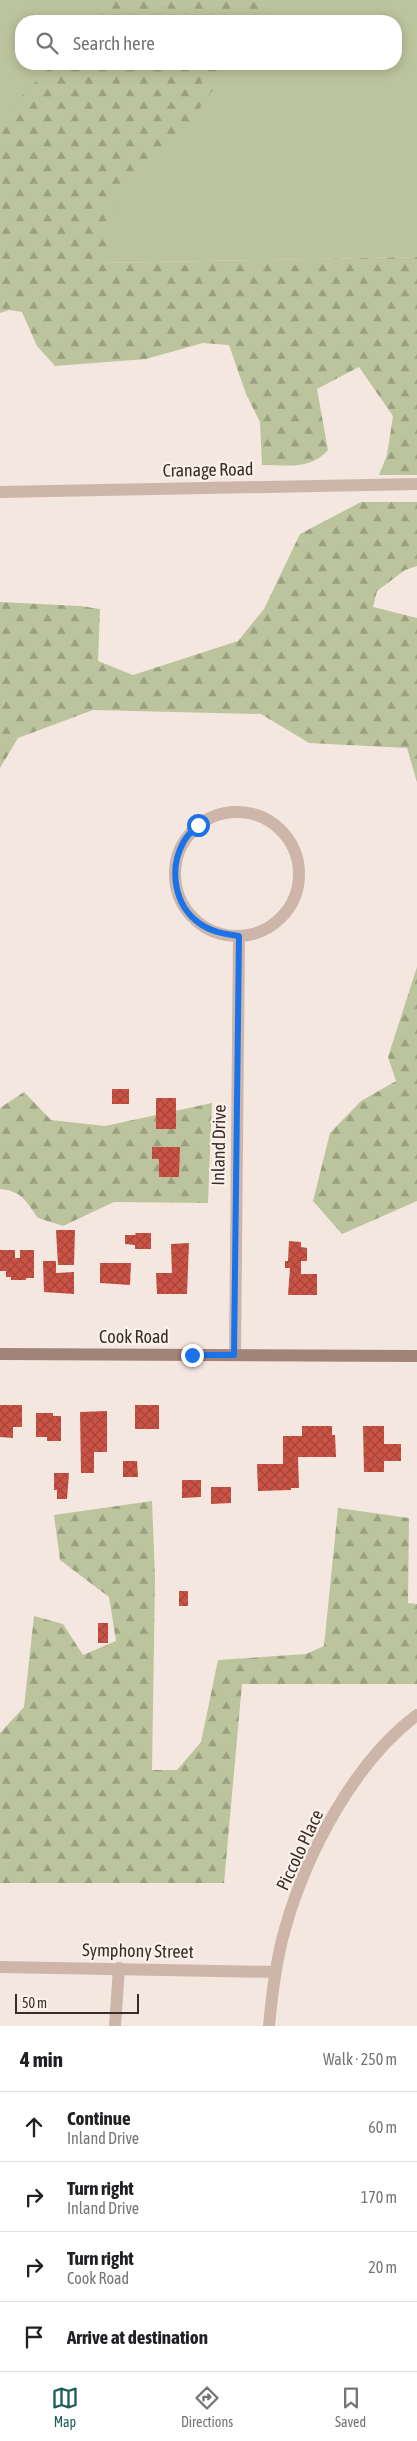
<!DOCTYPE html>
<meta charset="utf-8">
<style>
body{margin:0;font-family:"Asap Condensed",sans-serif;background:#f2f2f2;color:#202124}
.scale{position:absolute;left:15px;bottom:12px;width:124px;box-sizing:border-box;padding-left:5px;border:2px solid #3a2c29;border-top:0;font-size:14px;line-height:18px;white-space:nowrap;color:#3a2c29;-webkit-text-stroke:4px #fbf2eb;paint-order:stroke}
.stop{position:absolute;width:15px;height:15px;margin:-11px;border:4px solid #1a73e8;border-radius:50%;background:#fff}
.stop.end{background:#1a73e8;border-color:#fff;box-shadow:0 1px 5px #0008}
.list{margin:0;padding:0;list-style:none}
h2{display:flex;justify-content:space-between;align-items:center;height:65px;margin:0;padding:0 20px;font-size:21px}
h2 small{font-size:16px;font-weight:400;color:#757577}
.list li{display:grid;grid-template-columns:32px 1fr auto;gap:15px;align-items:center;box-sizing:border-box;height:70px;padding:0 20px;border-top:1px solid #e0e0e0}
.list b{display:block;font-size:19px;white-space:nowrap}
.list p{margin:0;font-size:16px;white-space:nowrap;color:#757577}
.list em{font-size:16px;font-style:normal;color:#757577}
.icon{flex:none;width:28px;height:28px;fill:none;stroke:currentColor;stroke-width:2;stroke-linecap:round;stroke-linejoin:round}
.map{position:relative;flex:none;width:417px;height:2026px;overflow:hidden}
.search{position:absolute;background:#fff;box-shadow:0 2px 12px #0003;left:15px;right:15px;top:15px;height:55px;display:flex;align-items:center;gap:12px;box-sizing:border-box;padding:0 18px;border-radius:20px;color:#757577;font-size:19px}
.sheet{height:345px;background:#fff}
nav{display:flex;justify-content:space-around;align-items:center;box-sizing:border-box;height:70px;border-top:1px solid #e0e0e0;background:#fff;font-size:14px;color:#757577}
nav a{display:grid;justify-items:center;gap:2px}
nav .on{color:#1d5e59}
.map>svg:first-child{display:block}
.grass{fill:#bcc49d;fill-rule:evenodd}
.forest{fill:url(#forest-firs)}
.building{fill:url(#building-cross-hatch)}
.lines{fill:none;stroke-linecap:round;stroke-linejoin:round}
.street{stroke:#cdb5a9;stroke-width:12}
.secondary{stroke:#a1837a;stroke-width:12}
.route{stroke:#1a73e8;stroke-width:6}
.labels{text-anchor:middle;stroke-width:4.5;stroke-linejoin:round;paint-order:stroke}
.street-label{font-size:18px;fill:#3a2c29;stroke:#fbf2eb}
</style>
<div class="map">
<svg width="417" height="2026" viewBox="0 0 417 2026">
<defs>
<pattern id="forest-firs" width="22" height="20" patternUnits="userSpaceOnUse" patternTransform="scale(1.25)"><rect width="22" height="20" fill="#bcc49d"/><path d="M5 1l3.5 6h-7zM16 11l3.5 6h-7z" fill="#9a9f80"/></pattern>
<pattern id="building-cross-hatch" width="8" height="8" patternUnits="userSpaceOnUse" patternTransform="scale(1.25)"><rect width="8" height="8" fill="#cb5345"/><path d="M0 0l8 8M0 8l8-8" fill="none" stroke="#a6453a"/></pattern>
</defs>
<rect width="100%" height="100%" fill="#f4e7df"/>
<path class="grass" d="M 0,0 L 417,0 L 417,257 L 0,265 ZM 21,21 L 396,21 L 396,64 L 21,64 Z"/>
<g class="forest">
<path d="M 115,0 L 278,0 L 263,21 L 94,21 Z"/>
<path d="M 53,64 L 232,64 L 191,120 L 113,205 L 103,263 L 417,257 L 417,475 L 379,475 L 387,455 L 393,416 L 359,367 L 317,389 L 328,450 C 311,470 287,465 262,465 L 260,422 L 246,394 L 229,345 L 203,343 L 146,359 L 55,366 L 37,346 L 22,312 L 9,310 L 0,313 L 0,119 Z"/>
<path d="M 361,502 L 417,502 L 417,566 L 405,570 L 377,591 L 373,607 L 417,618 L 417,782 L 407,748 L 309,743 L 261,714 L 93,710 L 18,738 L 0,768 L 0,602 L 80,606 L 100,609 L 98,661 L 133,675 L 238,641 L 264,609 L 300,534 Z"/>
<path d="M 417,967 L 417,1201 L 342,1234 L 313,1201 L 330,1133 L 361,1101 L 396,1081 L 388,1057 Z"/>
<path d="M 24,1092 L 51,1120 L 105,1126 L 212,1103 L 208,1203 L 114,1202 L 63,1226 L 38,1218 C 26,1201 22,1191 0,1189 L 0,1108 Z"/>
<path d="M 152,1501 L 155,1577 L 152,1770 L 177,1770 L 201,1742 L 218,1660 L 306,1654 L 324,1646 L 338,1508 L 409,1518 L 408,1603 L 417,1604 L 417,1684 L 242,1684 L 224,1883 L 0,1883 L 0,1733 L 24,1707 L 34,1616 L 63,1624 L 83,1655 L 116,1641 L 109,1597 L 60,1560 L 54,1515 Z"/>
</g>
<g class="building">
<rect x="112" y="1089" width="17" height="15"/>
<rect x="156" y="1098" width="20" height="31"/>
<path d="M 152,1147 L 180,1147 L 179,1177 L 159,1177 L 159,1159 L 152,1159 Z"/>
<path d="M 56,1230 L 75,1230 L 74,1265 L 58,1265 Z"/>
<path d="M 135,1233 L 151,1233 L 151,1249 L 135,1249 L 135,1245 L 125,1244 L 125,1235 L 136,1235 Z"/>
<path d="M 289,1241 L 301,1242 L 301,1247 L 307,1248 L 307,1261 L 301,1261 L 301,1274 L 317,1274 L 317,1295 L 288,1295 L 290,1268 L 285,1268 L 285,1261 L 288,1261 Z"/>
<path d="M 189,1243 L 187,1294 L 157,1294 L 156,1273 L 172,1273 L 171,1244 Z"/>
<path d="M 0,1250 L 15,1250 L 15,1258 L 20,1258 L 20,1250 L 34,1250 L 34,1278 L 26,1278 L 26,1280 L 11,1280 L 11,1277 L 6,1277 L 6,1271 L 0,1271 Z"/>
<path d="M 43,1261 L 56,1261 L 56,1273 L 74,1272 L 74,1294 L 44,1292 Z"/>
<path d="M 100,1263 L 131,1263 L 130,1285 L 100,1283 Z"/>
<path d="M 0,1405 L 22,1405 L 22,1427 L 13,1427 L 13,1438 L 0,1437 Z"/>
<rect x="135" y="1405" width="24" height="24"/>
<path d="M 107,1411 L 107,1452 L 94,1452 L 94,1473 L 81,1473 L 80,1412 Z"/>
<path d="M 36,1413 L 53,1413 L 53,1416 L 61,1416 L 61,1441 L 47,1441 L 47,1437 L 36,1437 Z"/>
<path d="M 302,1426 L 332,1426 L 332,1435 L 335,1435 L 336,1457 L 298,1457 L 299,1488 L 291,1488 L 291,1490 L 258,1491 L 257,1464 L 283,1464 L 283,1436 L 302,1436 Z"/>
<path d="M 363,1426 L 384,1426 L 384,1444 L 401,1444 L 401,1461 L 384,1461 L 384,1472 L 364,1472 Z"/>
<path d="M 123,1461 L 137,1461 L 138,1477 L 123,1477 Z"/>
<path d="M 54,1473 L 69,1473 L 67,1499 L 57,1499 L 57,1490 L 54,1490 Z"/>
<path d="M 182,1480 L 201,1480 L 201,1497 L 182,1498 Z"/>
<path d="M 211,1487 L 231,1487 L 231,1503 L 211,1504 Z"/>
<rect x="179" y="1591" width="9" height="15"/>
<rect x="98" y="1623" width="10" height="20"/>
</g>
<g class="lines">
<g class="street">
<path d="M 0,492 L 417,484"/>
<circle cx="237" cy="874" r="62"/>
<path d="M 235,1355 L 239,936"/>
<path d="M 0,1967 L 275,1972"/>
<path d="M 115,2026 L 119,1968"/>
<path d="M 269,2026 C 272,1993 276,1960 285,1929 C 306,1854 354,1762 417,1715"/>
</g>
<path class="secondary" d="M 0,1354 L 417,1356"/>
</g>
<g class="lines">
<path class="route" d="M 192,1355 L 234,1355 L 239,936 C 225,934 211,932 199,923 C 174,905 169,869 183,843 C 186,836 193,830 198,825"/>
</g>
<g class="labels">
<g class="street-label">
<text transform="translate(208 470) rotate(-1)" y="6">Cranage Road</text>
<text transform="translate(219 1145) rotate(-89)" y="6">Inland Drive</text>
<text x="134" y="1343">Cook Road</text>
<text transform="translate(300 1850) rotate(-65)" y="6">Piccolo Place</text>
<text transform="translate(138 1951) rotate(1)" y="6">Symphony Street</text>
</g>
</g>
</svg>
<div class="scale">50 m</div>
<div class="stop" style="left:198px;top:825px"></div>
<div class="stop end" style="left:192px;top:1355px"></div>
<div class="search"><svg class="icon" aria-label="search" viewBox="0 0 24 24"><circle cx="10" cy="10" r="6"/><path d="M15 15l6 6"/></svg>Search here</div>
</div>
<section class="sheet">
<h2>4 min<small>Walk · 250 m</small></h2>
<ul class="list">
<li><svg class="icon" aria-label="ahead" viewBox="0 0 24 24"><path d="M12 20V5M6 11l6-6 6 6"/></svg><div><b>Continue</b><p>Inland Drive</p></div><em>60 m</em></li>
<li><svg class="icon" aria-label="right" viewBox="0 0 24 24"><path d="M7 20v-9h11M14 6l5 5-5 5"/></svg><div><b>Turn right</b><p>Inland Drive</p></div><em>170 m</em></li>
<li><svg class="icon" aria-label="right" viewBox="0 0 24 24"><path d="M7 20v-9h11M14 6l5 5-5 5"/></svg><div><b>Turn right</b><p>Cook Road</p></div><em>20 m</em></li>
<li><svg class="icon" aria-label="arrive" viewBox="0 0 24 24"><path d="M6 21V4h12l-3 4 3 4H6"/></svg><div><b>Arrive at destination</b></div></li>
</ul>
</section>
<nav>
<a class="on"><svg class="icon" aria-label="map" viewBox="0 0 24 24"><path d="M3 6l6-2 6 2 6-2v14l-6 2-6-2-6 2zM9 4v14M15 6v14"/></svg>Map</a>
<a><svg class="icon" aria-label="directions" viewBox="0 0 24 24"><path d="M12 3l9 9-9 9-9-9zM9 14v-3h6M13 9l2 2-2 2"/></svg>Directions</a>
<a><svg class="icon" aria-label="saved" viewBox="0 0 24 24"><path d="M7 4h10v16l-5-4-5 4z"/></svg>Saved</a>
</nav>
